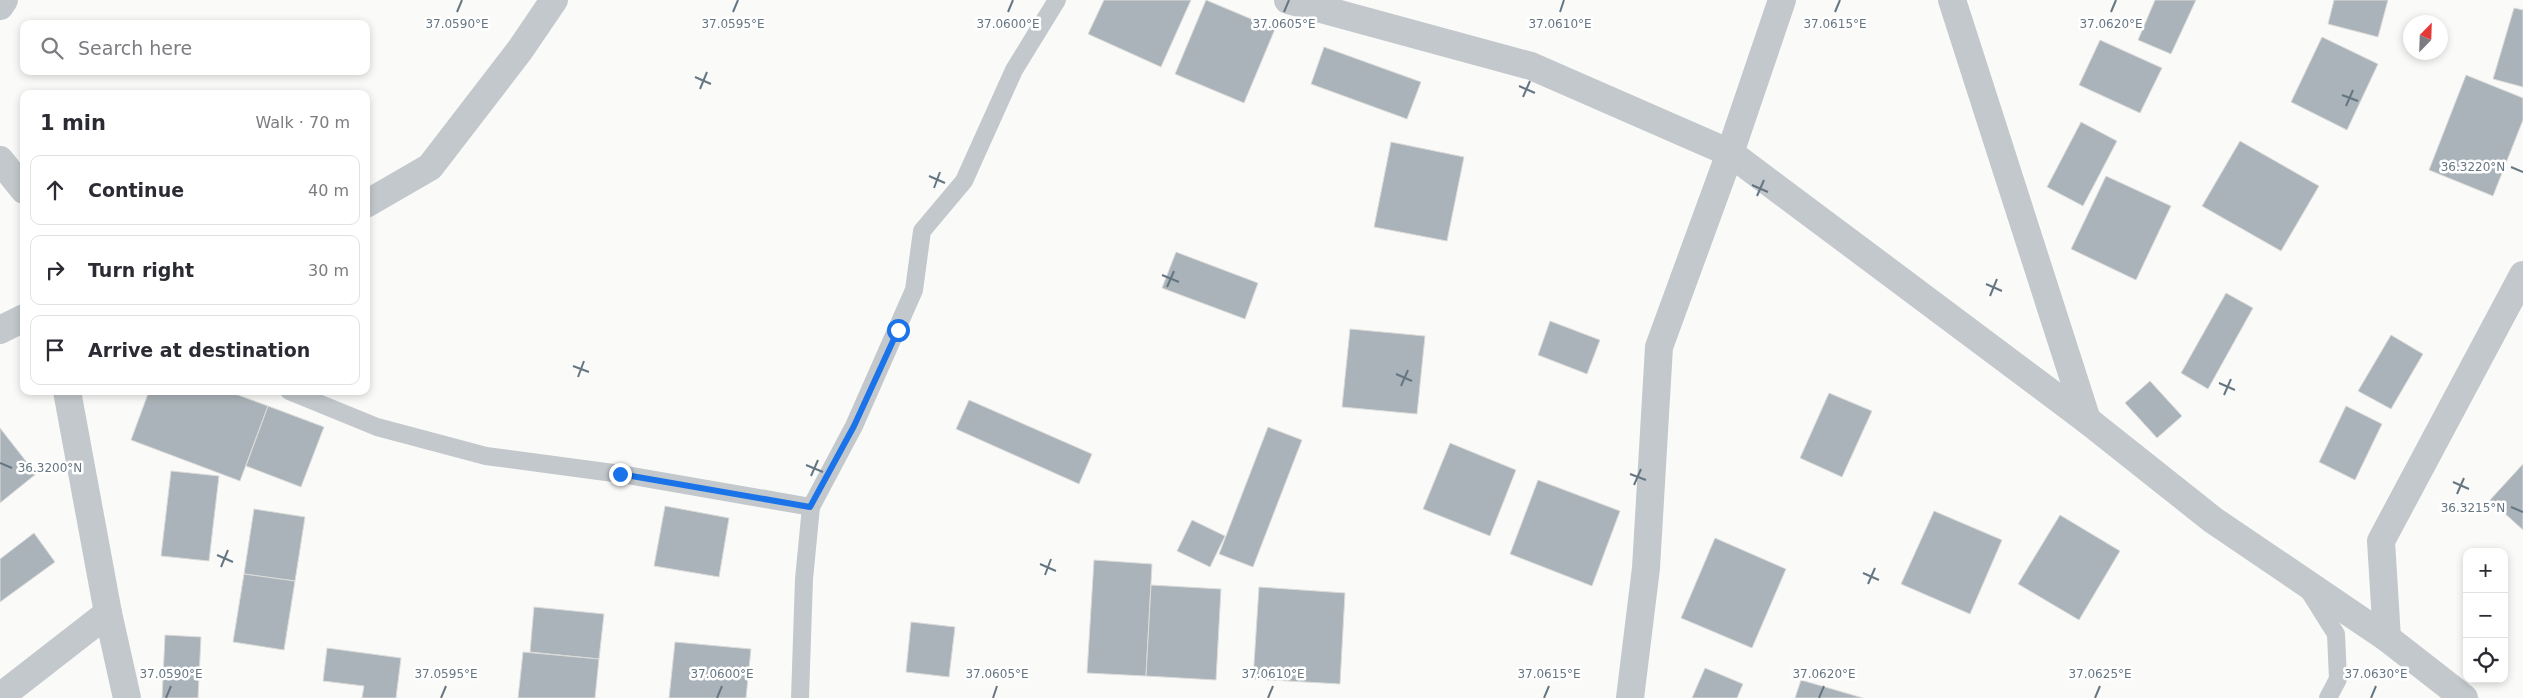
<!DOCTYPE html>
<meta charset="utf-8">
<style>
body{margin:0;font-family:"DejaVu Sans",sans-serif;background:#f7f7f7;color:#2b2b33}
.controls{position:absolute;right:15px;bottom:15px;display:grid;overflow:hidden;border-radius:10px;box-shadow:0 2px 8px #0003}
.controls button{width:45px;height:45px;display:grid;place-items:center;padding:0;border:0;border-bottom:1px solid #e1e1e2;background:#fff;color:#2b2b33;font:25px sans-serif}
.compass{position:absolute;left:2403px;top:15px;width:45px;height:45px;border-radius:50%;background:#fff;box-shadow:0 2px 8px #0003;rotate:23deg}
.stop{position:absolute;width:15px;height:15px;margin:-11px;border:4px solid #1a73e8;border-radius:50%;background:#fff}
.stop.end{background:#1a73e8;border-color:#fff;box-shadow:0 1px 5px #0008}
.list{margin:0;padding:0;list-style:none}
h2{display:flex;justify-content:space-between;align-items:center;height:65px;margin:0;padding:0 20px;font-size:21px}
h2 small{font-size:16px;font-weight:400;color:#7c7c81}
.list li{display:grid;grid-template-columns:32px 1fr auto;gap:15px;align-items:center;box-sizing:border-box;height:70px;margin:0 10px 10px;padding:0 10px;border:1px solid #e1e1e2;border-radius:10px}
.list b{display:block;font-size:19px;white-space:nowrap}
.list em{font-size:16px;font-style:normal;color:#7c7c81}
.icon{flex:none;width:28px;height:28px;fill:none;stroke:currentColor;stroke-width:2;stroke-linecap:round;stroke-linejoin:round}
.map{position:relative;flex:none;width:2523px;height:698px;overflow:hidden}
.search{position:absolute;background:#fff;box-shadow:0 2px 8px #0003;left:20px;top:20px;width:350px;height:55px;display:flex;align-items:center;gap:12px;box-sizing:border-box;padding:0 18px;border-radius:10px;color:#7c7c81;font-size:19px}
.panel{position:absolute;background:#fff;box-shadow:0 2px 8px #0003;left:20px;top:90px;width:350px;height:305px;border-radius:10px}
.map>svg:first-child{display:block}
.building{fill:#aab3b9;stroke:#dcdcda}
.lines{fill:none;stroke-linecap:round;stroke-linejoin:round}
.service{stroke:#c3c8cc;stroke-width:18}
.minor{stroke:#c3c8cc;stroke-width:28}
.route{stroke:#1a73e8;stroke-width:6}
.ticks{fill:none;stroke:#657683;stroke-width:2}
.ticks-label{font-size:12px;text-anchor:middle;fill:#657683;stroke:#fff;stroke-width:5;stroke-linejoin:round;paint-order:stroke}
</style>
<div class="map">
<svg width="2523" height="698" viewBox="0 0 2523 698">
<rect width="100%" height="100%" fill="#fafaf8"/>
<g class="building">
<path d="M 1104,0 L 1191,0 L 1161,67 L 1088,34 Z"/>
<path d="M 1206,0 L 1275,29 L 1244,103 L 1175,74 Z"/>
<path d="M 2155,0 L 2196,0 L 2171,54 L 2138,40 Z"/>
<path d="M 2334,0 L 2388,0 L 2378,37 L 2328,24 Z"/>
<path d="M 2514,8 L 2523,10 L 2523,87 L 2493,79 Z"/>
<path d="M 2322,37 L 2378,64 L 2347,130 L 2291,102 Z"/>
<path d="M 2100,40 L 2162,68 L 2140,113 L 2079,85 Z"/>
<path d="M 1324,47 L 1421,82 L 1407,119 L 1311,84 Z"/>
<path d="M 2466,75 L 2523,98 L 2523,120 L 2493,196 L 2429,170 Z"/>
<path d="M 2081,122 L 2117,141 L 2083,206 L 2047,187 Z"/>
<path d="M 2240,141 L 2319,186 L 2281,251 L 2202,206 Z"/>
<path d="M 1391,142 L 1464,157 L 1447,241 L 1374,227 Z"/>
<path d="M 2106,176 L 2171,206 L 2136,280 L 2071,249 Z"/>
<path d="M 1176,252 L 1258,283 L 1245,319 L 1162,288 Z"/>
<path d="M 2226,293 L 2253,308 L 2208,389 L 2181,373 Z"/>
<path d="M 1550,321 L 1600,340 L 1587,374 L 1538,355 Z"/>
<path d="M 1350,329 L 1425,336 L 1417,414 L 1342,407 Z"/>
<path d="M 2391,335 L 2423,354 L 2391,409 L 2358,391 Z"/>
<path d="M 2150,381 L 2182,416 L 2157,438 L 2125,403 Z"/>
<path d="M 149,391 L 227,391 L 268,406 L 240,481 L 131,440 Z"/>
<path d="M 1829,393 L 1872,411 L 1842,477 L 1800,458 Z"/>
<path d="M 969,400 L 1092,454 L 1079,484 L 956,429 Z"/>
<path d="M 268,406 L 324,427 L 301,487 L 246,466 Z"/>
<path d="M 2346,406 L 2382,424 L 2355,480 L 2319,462 Z"/>
<path d="M 1268,427 L 1302,440 L 1253,567 L 1219,554 Z"/>
<path d="M 0,428 L 36,474 L 0,503 Z"/>
<path d="M 1450,443 L 1516,470 L 1490,536 L 1423,509 Z"/>
<path d="M 2523,464 L 2523,530 L 2490,500 Z"/>
<path d="M 171,471 L 219,476 L 209,561 L 161,556 Z"/>
<path d="M 1538,480 L 1620,511 L 1592,586 L 1510,554 Z"/>
<path d="M 665,506 L 729,518 L 719,577 L 654,566 Z"/>
<path d="M 254,509 L 305,517 L 295,581 L 244,574 Z"/>
<path d="M 1934,511 L 2002,540 L 1970,614 L 1901,584 Z"/>
<path d="M 2060,515 L 2120,551 L 2079,620 L 2018,584 Z"/>
<path d="M 1192,520 L 1225,536 L 1210,567 L 1177,551 Z"/>
<path d="M 34,533 L 55,562 L 0,602 L 0,559 Z"/>
<path d="M 1715,538 L 1786,569 L 1752,648 L 1681,618 Z"/>
<path d="M 1094,560 L 1152,564 L 1146,676 L 1087,673 Z"/>
<path d="M 244,574 L 295,581 L 284,650 L 233,642 Z"/>
<path d="M 1151,585 L 1221,589 L 1216,680 L 1146,676 Z"/>
<path d="M 1259,587 L 1345,593 L 1340,684 L 1253,679 Z"/>
<path d="M 534,607 L 604,614 L 599,659 L 530,652 Z"/>
<path d="M 911,622 L 955,627 L 949,677 L 906,672 Z"/>
<path d="M 165,635 L 201,637 L 198,698 L 162,698 Z"/>
<path d="M 675,642 L 751,649 L 746,698 L 669,698 Z"/>
<path d="M 327,648 L 401,658 L 396,698 L 362,698 L 364,686 L 323,681 Z"/>
<path d="M 523,652 L 599,659 L 595,698 L 518,698 Z"/>
<path d="M 1705,668 L 1743,684 L 1737,698 L 1692,698 Z"/>
<path d="M 1801,680 L 1863,698 L 1795,698 Z"/>
</g>
<g class="lines">
<g class="service">
<path d="M 289,391 L 377,427 L 486,456 L 621,474 L 811,507"/>
<path d="M 2309,591 L 2336,634 L 2338,679 L 2328,698"/>
<path d="M 800,698 L 804,579 L 811,507 L 854,426 L 914,290 L 922,231 L 964,181 L 1014,70 L 1057,0"/>
</g>
<g class="minor">
<path d="M 1288,0 L 1531,66 L 1730,153 L 2087,420 L 2213,520 L 2387,638"/>
<path d="M 1952,0 L 2087,420"/>
<path d="M 0,6 L 4,0"/>
<path d="M 0,160 L 24,190"/>
<path d="M 366,204 L 430,167 L 520,50 L 554,0"/>
<path d="M 0,330 L 24,318"/>
<path d="M 67,391 L 108,613 L 127,698"/>
<path d="M 0,697 L 108,613"/>
<path d="M 1630,698 L 1646,568 L 1659,347 L 1730,153 L 1782,0"/>
<path d="M 2464,698 L 2387,638 L 2381,541 L 2523,275"/>
</g>
</g>
<g class="lines">
<path class="route" d="M 620,474 L 810,507 L 854,426 L 898,330"/>
</g>
<path class="ticks" d="M 457,12 L 462,0M 733,12 L 738,0M 1008,12 L 1013,0M 1284,12 L 1289,0M 1560,12 L 1564,0M 1835,12 L 1840,0M 2111,12 L 2116,0M 695,77 L 711,84M 1519,86 L 1535,93M 700,89 L 707,72M 2342,95 L 2358,101M 1523,97 L 1530,81M 2346,106 L 2353,90M 2511,167 L 2523,172M 929,176 L 945,183M 1752,185 L 1768,192M 934,188 L 940,172M 1757,196 L 1764,180M 1162,275 L 1179,282M 1986,284 L 2002,291M 1167,287 L 1174,271M 1990,296 L 1997,279M 573,366 L 589,372M 1396,374 L 1412,381M 578,377 L 584,361M 2219,383 L 2235,390M 1401,386 L 1408,370M 2224,395 L 2231,379M 0,463 L 12,468M 806,465 L 823,472M 1630,474 L 1646,480M 811,476 L 818,460M 2453,482 L 2469,489M 1634,485 L 1641,469M 2457,494 L 2464,478M 2511,507 L 2523,512M 217,555 L 233,562M 1040,564 L 1056,571M 221,567 L 228,550M 1863,573 L 1879,580M 1045,575 L 1051,559M 1868,584 L 1875,568M 166,698 L 171,686M 441,698 L 446,686M 717,698 L 722,686M 993,698 L 997,686M 1268,698 L 1273,686M 1544,698 L 1549,686M 1819,698 L 1824,686M 2095,698 L 2100,686M 2371,698 L 2376,686"/>
<g class="ticks-label">
<text x="457" y="28">37.0590°E</text>
<text x="733" y="28">37.0595°E</text>
<text x="1008" y="28">37.0600°E</text>
<text x="1284" y="28">37.0605°E</text>
<text x="1560" y="28">37.0610°E</text>
<text x="1835" y="28">37.0615°E</text>
<text x="2111" y="28">37.0620°E</text>
<text x="2473" y="171">36.3220°N</text>
<text x="50" y="472">36.3200°N</text>
<text x="2473" y="512">36.3215°N</text>
<text x="171" y="678">37.0590°E</text>
<text x="446" y="678">37.0595°E</text>
<text x="722" y="678">37.0600°E</text>
<text x="997" y="678">37.0605°E</text>
<text x="1273" y="678">37.0610°E</text>
<text x="1549" y="678">37.0615°E</text>
<text x="1824" y="678">37.0620°E</text>
<text x="2100" y="678">37.0625°E</text>
<text x="2376" y="678">37.0630°E</text>
</g>
</svg>
<div class="controls">
<button>+</button>
<button>−</button>
<button><svg class="icon" aria-label="locate" viewBox="0 0 24 24"><circle cx="12" cy="12" r="6"/><path d="M12 2v4M12 18v4M2 12h4M18 12h4"/></svg></button>
</div>
<svg class="compass" viewBox="-18 -18 36 36"><path d="M0-13l5 13h-10z" fill="#e53935"/><path d="M0 13l5-13h-10z" fill="#7c7c81"/></svg>
<div class="stop" style="left:898px;top:330px"></div>
<div class="stop end" style="left:620px;top:474px"></div>
<div class="search"><svg class="icon" aria-label="search" viewBox="0 0 24 24"><circle cx="10" cy="10" r="6"/><path d="M15 15l6 6"/></svg>Search here</div>
<section class="panel">
<h2>1 min<small>Walk · 70 m</small></h2>
<ul class="list">
<li><svg class="icon" aria-label="ahead" viewBox="0 0 24 24"><path d="M12 20V5M6 11l6-6 6 6"/></svg><div><b>Continue</b></div><em>40 m</em></li>
<li><svg class="icon" aria-label="right" viewBox="0 0 24 24"><path d="M7 20v-9h11M14 6l5 5-5 5"/></svg><div><b>Turn right</b></div><em>30 m</em></li>
<li><svg class="icon" aria-label="arrive" viewBox="0 0 24 24"><path d="M6 21V4h12l-3 4 3 4H6"/></svg><div><b>Arrive at destination</b></div></li>
</ul>
</section>
</div>
